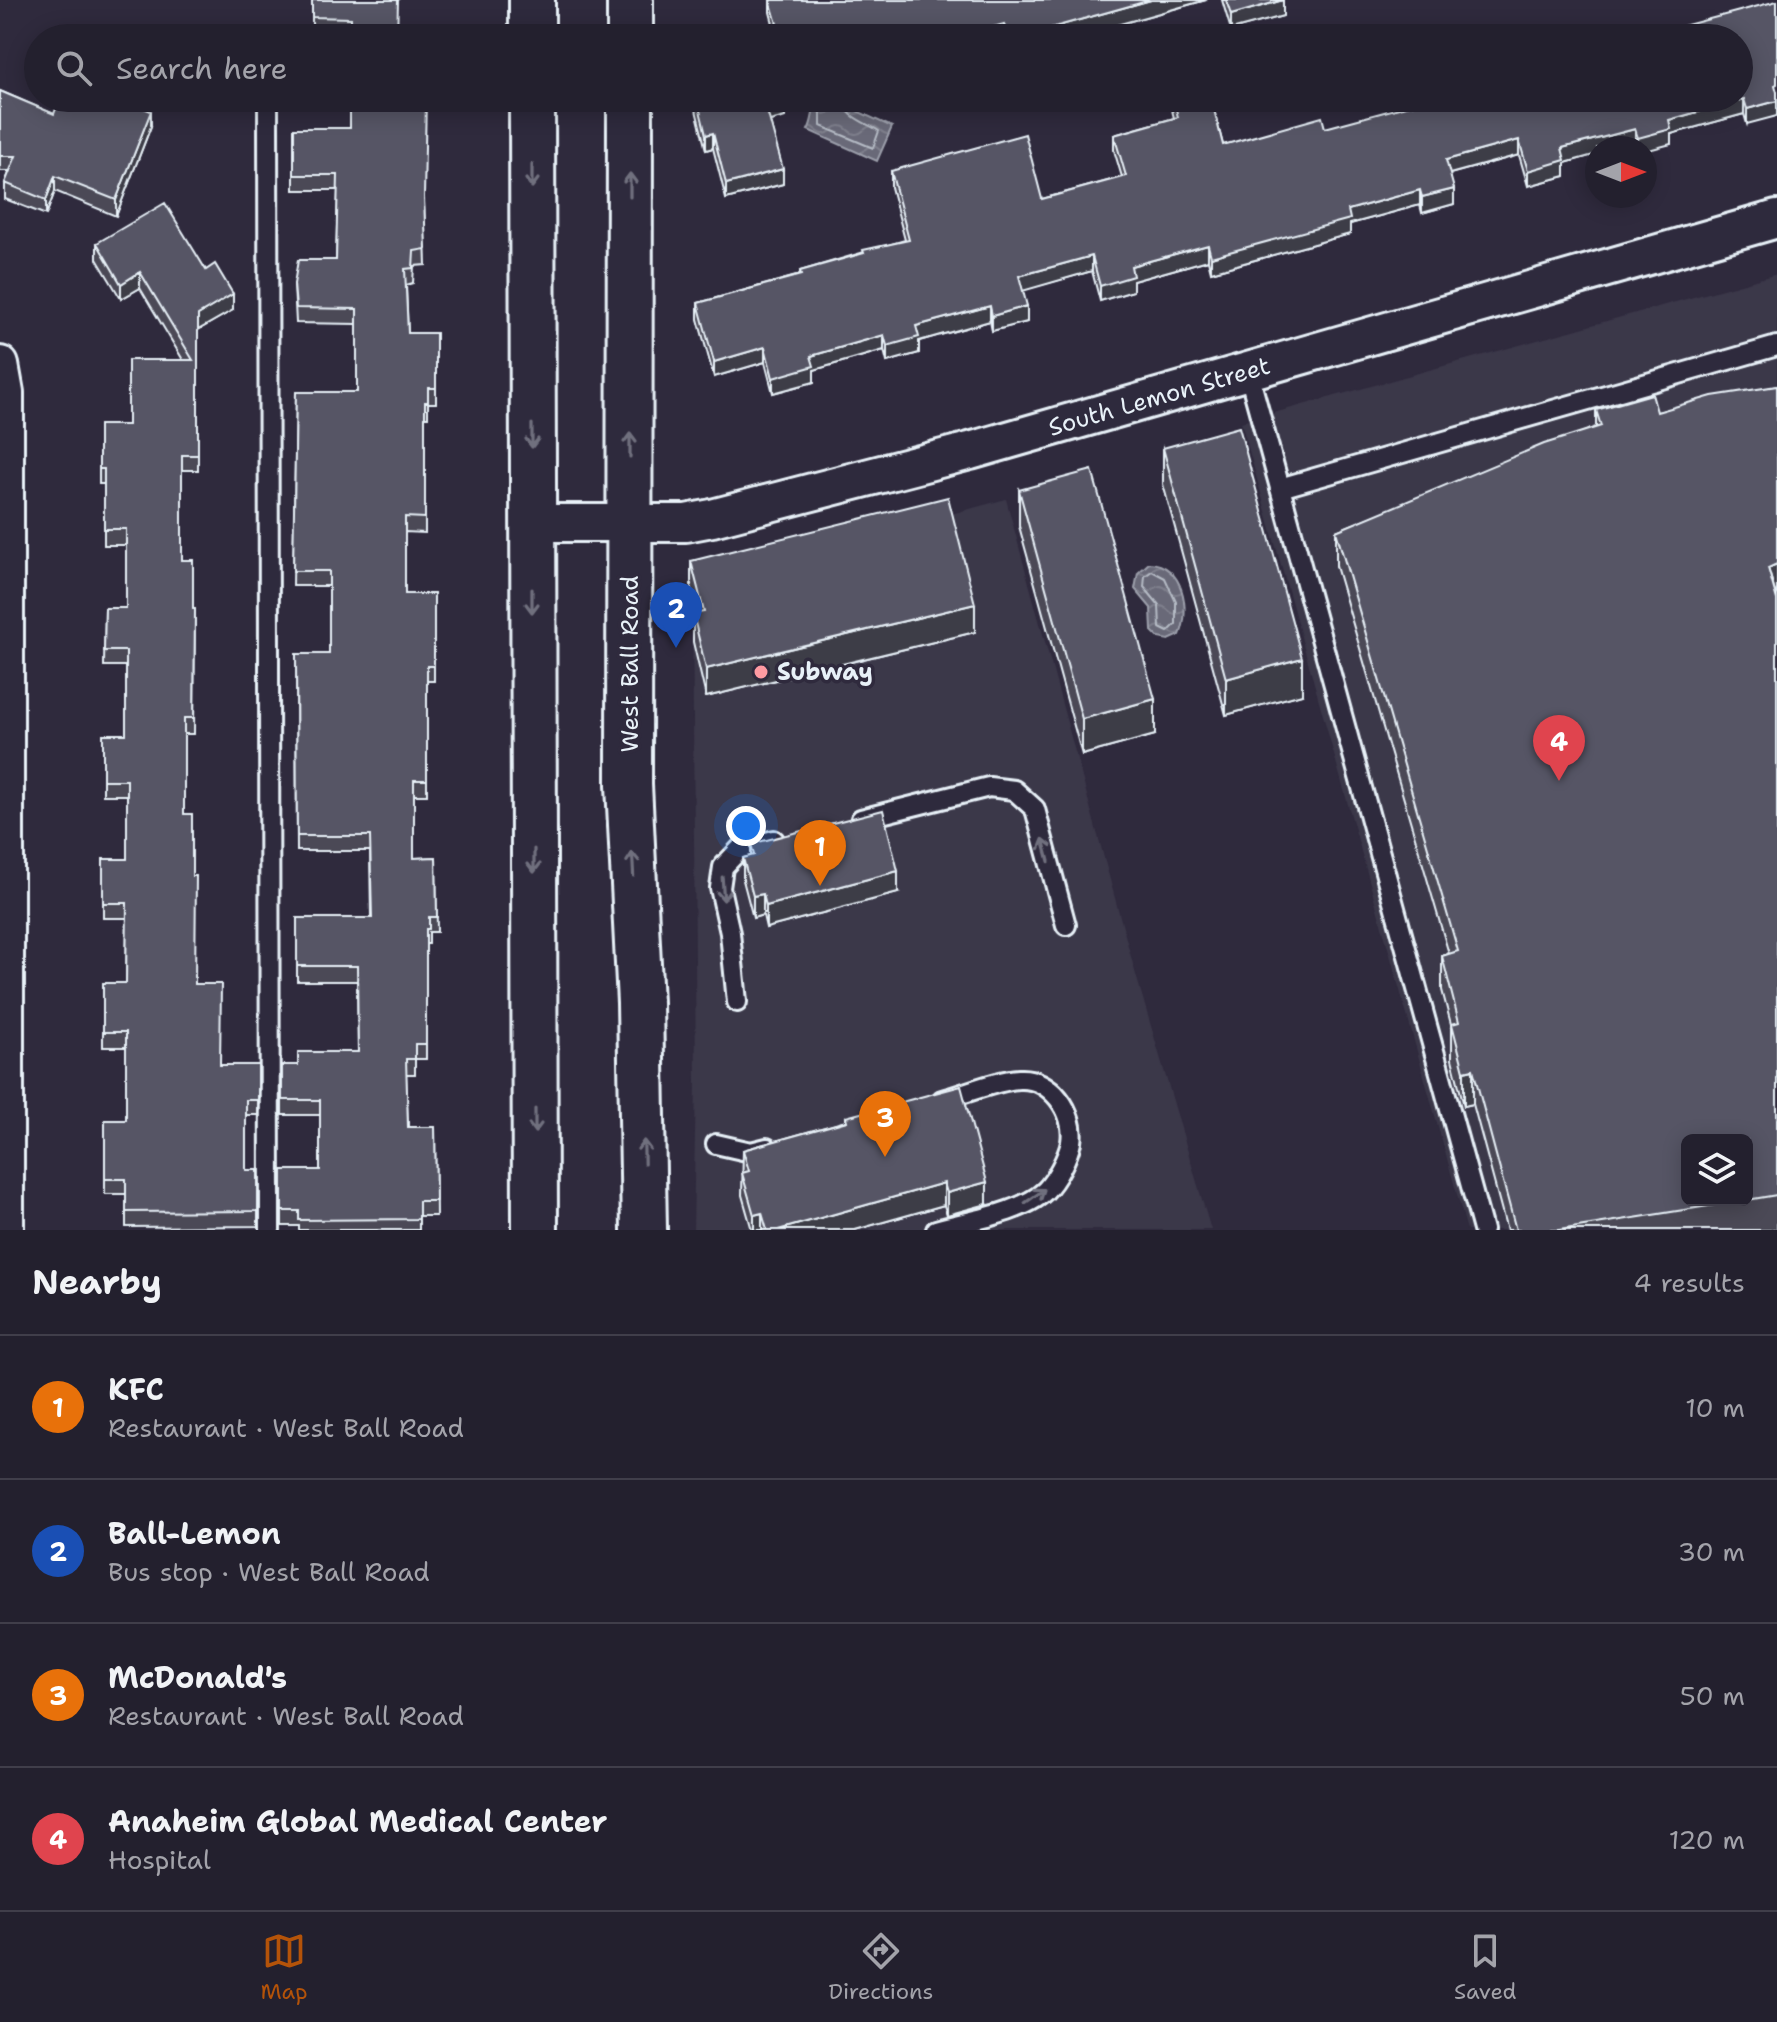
<!DOCTYPE html>
<meta charset="utf-8">
<style>
body{margin:0;font-family:"Shantell Sans",sans-serif;background:#2f2d3a;color:#f1f3f6}
.controls{position:absolute;right:24px;bottom:24px;display:grid;overflow:hidden;border-radius:12px;box-shadow:0 4px 20px #0003}
.controls button{width:72px;height:72px;display:grid;place-items:center;padding:0;border:0;border-bottom:2px solid #403e4a;background:#23202e;color:#f1f3f6;font:40px sans-serif}
.compass{position:absolute;left:1585px;top:136px;width:72px;height:72px;border-radius:50%;background:#23202e;box-shadow:0 4px 20px #0003;rotate:90deg}
.you{position:absolute;left:746px;top:826px;width:28px;height:28px;margin:-20px;border:6px solid #fff;border-radius:50%;background:#1a73e8;box-shadow:0 0 0 12px #1a73e833}
.badge{display:grid;place-items:center;width:52px;height:52px;border-radius:50%;background:#b45309;color:#fff;font-size:26px;font-weight:700}
.pin{position:absolute;translate:-50% -66px;filter:drop-shadow(0 2px 4px #0008)}
.pin::after{content:'';position:absolute;top:42px;width:28px;height:24px;background:inherit;clip-path:polygon(0 0,100% 0,50% 100%)}
.list{margin:0;padding:0;list-style:none}
h2{display:flex;justify-content:space-between;align-items:center;height:104px;margin:0;padding:0 32px;font-size:34px}
h2 small{font-size:26px;font-weight:400;color:#a3a3aa}
.list li{display:grid;grid-template-columns:52px 1fr auto;gap:24px;align-items:center;box-sizing:border-box;height:144px;padding:0 32px;border-top:2px solid #403e4a}
.list b{display:block;font-size:30px;white-space:nowrap}
.list p{margin:0;font-size:26px;white-space:nowrap;color:#a3a3aa}
.list em{font-size:26px;font-style:normal;color:#a3a3aa}
.icon{flex:none;width:44px;height:44px;fill:none;stroke:currentColor;stroke-width:2;stroke-linecap:round;stroke-linejoin:round}
.map{position:relative;flex:none;width:1777px;height:1230px;overflow:hidden}
.search{position:absolute;background:#23202e;box-shadow:0 4px 20px #0003;left:24px;right:24px;top:24px;height:88px;display:flex;align-items:center;gap:20px;box-sizing:border-box;padding:0 28px;border-radius:44px;color:#a3a3aa;font-size:30px}
.sheet{height:680px;background:#23202e}
nav{display:flex;justify-content:space-around;align-items:center;box-sizing:border-box;height:112px;border-top:2px solid #403e4a;background:#23202e;font-size:22px;color:#a3a3aa}
nav a{display:grid;justify-items:center;gap:4px}
nav .on{color:#b45309}
.map>svg:first-child{display:block}
.built{fill:#3b3749;fill-rule:evenodd}
.water{fill:url(#water-waves);stroke:#9c9fab;stroke-width:2}
.lines{fill:none;stroke-linecap:round;stroke-linejoin:round}
.shore{stroke:#b5bbc5;stroke-width:2}
.lane-casing{stroke:#e8f1f8;stroke-width:24}
.street-casing{stroke:#e8f1f8;stroke-width:42}
.primary-casing{stroke:#e8f1f8;stroke-width:50}
.lane{stroke:#2f2a3d;stroke-width:18}
.street{stroke:#2f2a3d;stroke-width:36}
.primary{stroke:#2f2a3d;stroke-width:44}
.wall{fill:#4b4957;stroke:#e8f1f8;stroke-width:2}
.shaded-wall{fill:#3d3c47;stroke:#e8f1f8;stroke-width:2}
.building{fill:#575565;stroke:#e8f1f8;stroke-width:2}
.oneway{stroke:#70707e}
.poi-dot{fill:#ff9aa2;stroke:#2f2a3d;stroke-width:3}
.labels{text-anchor:middle;stroke-width:7;stroke-linejoin:round;paint-order:stroke}
.street-label{font-size:24px;fill:#e8f1f8;stroke:#2f2a3d}
.poi-label{font-size:24px;font-weight:bold;fill:#e8f1f8;stroke:#2f2a3d;text-anchor:start}
</style>
<div class="map">
<svg width="1777" height="1230" viewBox="0 0 1777 1230">
<defs>
<pattern id="water-waves" width="16" height="10" patternUnits="userSpaceOnUse" patternTransform="scale(2)"><rect width="16" height="10" fill="#696978"/><path d="M0 5q4-4 8 0t8 0" fill="none" stroke="#7e7f8c"/></pattern>
</defs>
<rect width="100%" height="100%" fill="#2f2a3d"/>
<filter id="ink" filterUnits="userSpaceOnUse"><feTurbulence type="fractalNoise" baseFrequency=".0125" numOctaves="2"/><feDisplacementMap in="SourceGraphic" scale="16" xChannelSelector="R" yChannelSelector="G"/><feConvolveMatrix kernelMatrix="1 2 1 2 8 2 1 2 1" color-interpolation-filters="sRGB"/></filter>
<g filter="url(#ink)">
<g class="built">
<path d="M 1777,274 L 1777,1230 L 1467,1230 L 1241,422 ZM 1687,1140 L 1747,1140 L 1747,1200 L 1687,1200 Z"/>
<path d="M 1006,499 L 1136,975 L 1211,1230 L 693,1230 L 696,1083 L 692,601 L 696,589 L 710,580 Z"/>
</g>
<g class="water">
<path d="M 823,98 L 847,98 L 857,111 L 892,127 L 877,161 L 808,130 C 815,118 810,105 823,98 Z"/>
<path d="M 1149,563 C 1183,564 1191,609 1180,635 L 1169,640 L 1159,638 L 1152,631 L 1151,608 L 1135,589 L 1138,573 Z"/>
</g>
<g class="lines">
<g class="shore">
<path d="M 825,98 L 821,111 L 821,126 L 873,148 L 879,131 C 863,121 846,118 842,98"/>
<path d="M 1152,571 L 1165,578 L 1176,602 L 1176,624 L 1168,632 L 1160,628 L 1159,605 L 1144,587 L 1145,576 Z"/>
</g>
<defs>
<g id="lane">
<path d="M 268,98 L 270,1230"/>
<path d="M 1248,371 L 1483,1230"/>
<path d="M 1280,488 L 1777,346"/>
<path d="M 861,819 L 989,787 L 1014,790 L 1035,809 L 1066,925"/>
<path d="M 737,1002 L 730,933 L 720,888 L 723,867 L 740,849 L 774,840"/>
<path d="M 716,1144 L 751,1152 L 767,1148"/>
<path d="M 936,1230 C 967,1221 1022,1213 1045,1191 C 1056,1180 1068,1157 1071,1142 C 1076,1112 1050,1077 1019,1079 C 998,1080 964,1094 942,1100"/>
</g>
<g id="street">
<path d="M 0,365 L 5,393 L 5,1230"/>
<path id="s1" d="M 532,523 L 686,523 L 712,518 L 970,451 L 1777,219"/>
</g>
<g id="primary">
<path d="M 532,0 L 532,38"/>
<path d="M 630,0 L 630,38"/>
<path d="M 532,98 L 535,1230"/>
<path d="M 630,98 L 629,785 L 640,1003 L 644,1230"/>
</g>
</defs>
<use href="#lane" class="lane-casing"/>
<use href="#street" class="street-casing"/>
<use href="#primary" class="primary-casing"/>
<use href="#lane" class="lane"/>
<use href="#street" class="street"/>
<use href="#primary" class="primary"/>
</g>
<g class="wall">
<path d="M 312,0 L 398,0 L 351,33 L 312,33 Z"/>
<path d="M 770,0 L 1206,0 L 1070,38 L 765,38 L 776,35 L 770,12 Z"/>
<path d="M 1222,0 L 1283,0 L 1283,16 L 1231,30 Z"/>
<path d="M 1777,1 L 1747,124 L 1744,114 L 1671,134 L 1671,144 L 1645,148 L 1636,148 L 1635,144 L 1620,148 L 1597,148 L 1597,154 L 1565,163 L 1565,176 L 1528,186 L 1519,155 L 1450,174 L 1454,204 L 1422,213 L 1420,205 L 1350,224 L 1350,234 L 1211,272 L 1208,260 L 1133,281 L 1133,291 L 1100,301 L 1092,271 L 1023,290 L 1027,322 L 992,331 L 990,321 L 919,341 L 919,353 L 887,362 L 884,350 L 814,370 L 814,382 L 773,393 L 765,362 L 714,377 L 698,319 L 698,303 L 800,275 L 800,271 L 905,240 L 891,187 L 891,171 L 1042,199 L 1122,177 L 1114,150 L 1114,135 L 1174,118 L 1169,98 L 1211,98 L 1223,145 L 1325,128 L 1739,98 Z"/>
<path d="M 0,91 L 54,114 L 151,126 L 116,216 L 55,191 L 46,215 L 5,199 L 5,183 L 10,171 L 0,171 Z"/>
<path d="M 696,98 L 813,98 L 785,106 L 785,117 L 770,121 L 783,184 L 726,199 L 713,148 L 706,150 L 696,110 Z"/>
<path d="M 294,128 L 350,128 L 424,202 L 426,265 L 414,266 L 413,283 L 406,285 L 408,333 L 436,333 L 436,403 L 428,403 L 428,417 L 425,417 L 425,533 L 405,532 L 405,594 L 434,594 L 434,681 L 427,681 L 427,795 L 414,795 L 414,858 L 436,857 L 437,932 L 429,932 L 429,944 L 426,944 L 426,1059 L 415,1059 L 415,1074 L 406,1074 L 408,1127 L 435,1127 L 436,1216 L 419,1216 L 419,1230 L 299,1230 L 299,1226 L 282,1226 L 282,1170 L 320,1170 L 320,1115 L 282,1115 L 282,1065 L 298,1065 L 358,1052 L 357,981 L 297,981 L 297,918 L 371,918 L 370,851 L 297,851 L 296,654 L 329,654 L 329,586 L 293,586 L 296,392 L 357,392 L 357,324 L 296,323 L 294,284 L 336,260 L 338,190 L 294,190 Z"/>
<path d="M 97,243 L 206,270 L 233,310 L 198,330 L 198,470 L 182,470 L 182,560 L 193,609 L 195,609 L 194,734 L 184,734 L 184,814 L 192,876 L 195,984 L 220,1065 L 258,1065 L 258,1115 L 246,1115 L 246,1170 L 258,1170 L 258,1226 L 126,1227 L 126,1194 L 105,1194 L 105,1120 L 126,1120 L 126,1047 L 103,1047 L 103,983 L 126,983 L 127,918 L 103,918 L 103,859 L 127,859 L 127,795 L 103,795 L 103,734 L 126,734 L 126,666 L 104,666 L 105,608 L 126,608 L 126,545 L 104,545 L 104,484 L 99,484 L 99,425 L 128,425 L 183,360 L 140,288 L 121,299 L 97,259 Z"/>
<path d="M 1777,386 L 1777,1230 L 1507,1230 L 1473,1104 L 1464,1106 L 1452,1059 L 1452,1028 L 1442,990 L 1442,956 L 1449,954 L 1336,566 L 1336,531 L 1596,427 L 1596,410 L 1657,412 Z"/>
<path d="M 1163,448 L 1302,694 L 1226,715 L 1163,484 Z"/>
<path d="M 1019,490 L 1155,735 L 1082,755 L 1019,526 Z"/>
<path d="M 691,561 L 975,632 L 706,697 L 693,642 L 693,614 L 697,613 L 691,589 Z"/>
<path d="M 751,844 L 898,893 L 766,928 L 763,915 L 753,918 L 743,880 L 743,858 L 751,856 Z"/>
<path d="M 846,1117 L 987,1204 L 947,1215 L 944,1205 L 855,1230 L 752,1230 L 742,1195 L 743,1150 L 846,1121 Z"/>
</g>
<g class="shaded-wall">
<path d="M 1151,0 L 1206,0 L 1070,38 L 1015,38 Z"/>
<path d="M 1283,0 L 1283,16 L 1231,30 L 1231,15 Z"/>
<path d="M 1004,24 L 1004,38 L 954,38 Z"/>
<path d="M 782,98 L 813,98 L 785,106 L 785,117 L 766,122 L 766,107 Z"/>
<path d="M 1744,99 L 1744,114 L 1671,134 L 1671,144 L 1645,151 L 1645,148 L 1638,148 L 1638,138 L 1669,120 Z"/>
<path d="M 1777,101 L 1777,116 L 1747,124 L 1747,109 Z"/>
<path d="M 151,111 L 151,126 L 116,216 L 116,200 Z"/>
<path d="M 1635,129 L 1635,144 L 1620,148 L 1597,148 L 1597,154 L 1565,163 L 1565,176 L 1528,186 L 1528,171 L 1562,148 Z"/>
<path d="M 713,133 L 713,148 L 706,150 L 706,135 Z"/>
<path d="M 1519,140 L 1519,155 L 1446,175 L 1446,160 Z"/>
<path d="M 783,169 L 783,184 L 726,199 L 726,184 Z"/>
<path d="M 55,176 L 55,191 L 46,215 L 46,200 Z"/>
<path d="M 1454,189 L 1454,204 L 1422,213 L 1422,197 Z"/>
<path d="M 1420,190 L 1420,205 L 1350,224 L 1350,234 L 1211,272 L 1211,257 L 1348,210 Z"/>
<path d="M 1208,245 L 1208,260 L 1133,281 L 1133,291 L 1100,301 L 1100,286 L 1131,266 Z"/>
<path d="M 1092,256 L 1092,271 L 1019,292 L 1019,276 Z"/>
<path d="M 140,272 L 140,288 L 121,299 L 121,284 Z"/>
<path d="M 233,294 L 233,310 L 198,330 L 198,315 Z"/>
<path d="M 990,306 L 990,321 L 919,341 L 919,353 L 887,362 L 887,346 L 916,326 Z"/>
<path d="M 1027,306 L 1027,322 L 992,331 L 992,316 Z"/>
<path d="M 884,335 L 884,350 L 814,370 L 814,382 L 773,393 L 773,378 L 811,356 Z"/>
<path d="M 765,347 L 765,362 L 714,377 L 714,362 Z"/>
<path d="M 1777,564 L 1777,599 L 1768,568 Z"/>
<path d="M 975,604 L 975,632 L 706,697 L 706,669 Z"/>
<path d="M 1302,658 L 1302,694 L 1226,715 L 1226,679 Z"/>
<path d="M 1155,699 L 1155,735 L 1082,755 L 1082,719 Z"/>
<path d="M 898,871 L 898,893 L 766,928 L 766,906 Z"/>
<path d="M 763,894 L 763,915 L 753,918 L 753,896 Z"/>
<path d="M 1473,1069 L 1473,1104 L 1464,1106 L 1464,1071 Z"/>
<path d="M 987,1182 L 987,1204 L 947,1215 L 947,1193 Z"/>
<path d="M 944,1183 L 944,1205 L 855,1230 L 778,1230 Z"/>
<path d="M 762,1213 L 762,1230 L 754,1230 L 754,1215 Z"/>
</g>
<g class="building">
<path d="M 312,0 L 398,0 L 397,38 L 351,38 L 351,18 L 312,17 Z"/>
<path d="M 770,0 L 1151,0 L 1015,38 L 1008,38 L 1004,24 L 954,38 L 765,38 L 780,34 Z"/>
<path d="M 1226,0 L 1283,0 L 1231,15 Z"/>
<path d="M 1777,1 L 1777,84 L 1775,85 L 1777,92 L 1777,101 L 1747,109 L 1744,99 L 1669,120 L 1671,129 L 1638,138 L 1635,129 L 1562,148 L 1565,160 L 1528,171 L 1519,140 L 1446,160 L 1454,189 L 1422,197 L 1420,190 L 1348,210 L 1350,219 L 1211,257 L 1208,245 L 1131,266 L 1133,276 L 1100,286 L 1092,256 L 1019,276 L 1027,306 L 992,316 L 990,306 L 916,326 L 919,337 L 887,346 L 884,335 L 811,356 L 814,366 L 773,378 L 765,347 L 714,362 L 698,303 L 801,275 L 800,271 L 864,253 L 863,250 L 909,240 L 891,171 L 1025,134 L 1042,199 L 1126,176 L 1114,135 L 1178,117 L 1173,98 L 1211,98 L 1223,145 L 1322,117 L 1325,128 L 1436,98 L 1739,98 L 1739,38 L 1638,38 Z"/>
<path d="M 0,91 L 54,114 L 60,98 L 120,98 L 151,111 L 116,200 L 55,176 L 46,200 L 5,183 L 16,156 L 0,156 Z"/>
<path d="M 350,98 L 426,98 L 424,197 L 426,249 L 414,251 L 413,268 L 405,269 L 408,333 L 436,333 L 436,388 L 428,388 L 428,402 L 425,402 L 425,518 L 405,517 L 405,594 L 434,594 L 434,666 L 427,666 L 427,780 L 414,780 L 414,858 L 436,857 L 437,917 L 429,917 L 429,929 L 426,929 L 426,1044 L 415,1044 L 415,1059 L 406,1059 L 408,1127 L 435,1127 L 436,1201 L 419,1201 L 419,1219 L 299,1220 L 299,1211 L 282,1211 L 282,1170 L 320,1170 L 320,1100 L 282,1100 L 282,1065 L 298,1065 L 298,1052 L 358,1052 L 357,966 L 297,966 L 297,918 L 372,918 L 370,836 L 297,836 L 296,654 L 329,654 L 329,571 L 293,571 L 296,392 L 357,392 L 357,309 L 296,308 L 294,284 L 298,260 L 336,260 L 338,175 L 294,175 L 294,128 L 350,128 Z"/>
<path d="M 697,98 L 784,98 L 785,102 L 766,107 L 783,169 L 726,184 L 713,133 L 706,135 Z"/>
<path d="M 165,203 L 206,270 L 215,264 L 233,294 L 198,315 L 198,455 L 182,455 L 182,560 L 193,560 L 193,609 L 195,609 L 194,718 L 184,718 L 184,814 L 192,814 L 192,876 L 196,876 L 195,984 L 221,984 L 220,1065 L 258,1065 L 258,1100 L 246,1100 L 246,1170 L 258,1170 L 258,1211 L 126,1212 L 126,1179 L 105,1179 L 105,1120 L 126,1120 L 126,1032 L 103,1032 L 103,983 L 126,983 L 127,903 L 103,903 L 103,859 L 127,859 L 127,780 L 103,780 L 103,734 L 126,734 L 126,651 L 104,651 L 105,608 L 126,608 L 126,529 L 104,529 L 104,469 L 99,469 L 99,425 L 128,425 L 128,360 L 193,360 L 140,272 L 121,284 L 97,243 Z"/>
<path d="M 1777,386 L 1777,564 L 1768,568 L 1777,600 L 1777,1195 L 1747,1200 L 1747,1140 L 1687,1140 L 1687,1200 L 1746,1200 L 1559,1230 L 1516,1230 L 1473,1069 L 1464,1071 L 1452,1024 L 1459,1022 L 1442,956 L 1458,951 L 1336,531 L 1544,444 L 1601,426 L 1596,410 L 1652,394 L 1657,412 L 1712,396 Z"/>
<path d="M 1239,427 L 1302,658 L 1226,679 L 1163,448 Z"/>
<path d="M 1092,470 L 1155,699 L 1082,719 L 1019,490 Z"/>
<path d="M 948,497 L 975,604 L 706,669 L 693,614 L 704,612 L 691,561 Z"/>
<path d="M 883,810 L 898,871 L 766,906 L 763,894 L 753,896 L 743,858 L 754,855 L 751,844 Z"/>
<path d="M 961,1086 L 987,1182 L 947,1193 L 944,1183 L 778,1230 L 767,1230 L 762,1213 L 754,1215 L 742,1173 L 749,1171 L 743,1150 L 847,1121 L 846,1117 Z"/>
</g>
<defs><path id="oneway-shaft" d="M-6 0H5M1.5-3L5.5 0L1.5 3" fill="none" stroke-width="1.6" stroke-linecap="round" stroke-linejoin="round" transform="scale(2)"/></defs>
<g class="oneway">
<use href="#oneway-shaft" transform="translate(532 176) rotate(90)"/>
<use href="#oneway-shaft" transform="translate(630 185) rotate(-90)"/>
<use href="#oneway-shaft" transform="translate(532 436) rotate(90)"/>
<use href="#oneway-shaft" transform="translate(630 445) rotate(-90)"/>
<use href="#oneway-shaft" transform="translate(532 601) rotate(90)"/>
<use href="#oneway-shaft" transform="translate(1046 850) rotate(-105)"/>
<use href="#oneway-shaft" transform="translate(534 861) rotate(90)"/>
<use href="#oneway-shaft" transform="translate(633 864) rotate(-93)"/>
<use href="#oneway-shaft" transform="translate(723 889) rotate(86)"/>
<use href="#oneway-shaft" transform="translate(535 1121) rotate(90)"/>
<use href="#oneway-shaft" transform="translate(644 1152) rotate(-91)"/>
<use href="#oneway-shaft" transform="translate(1035 1196) rotate(-35)"/>
</g>
</g>
<circle class="poi-dot" cx="761" cy="672" r="8"/>
<g class="labels">
<g class="street-label">
<text dy="8" stroke="none"><textPath href="#s1" startOffset="644">South Lemon Street</textPath></text>
<text transform="translate(630 664) rotate(-90)" y="8">West Ball Road</text>
</g>
<g class="poi-label">
<text x="777" y="680">Subway</text>
</g>
</g>
</svg>
<div class="controls">
<button><svg class="icon" aria-label="layers" viewBox="0 0 24 24"><path d="M12 4l9 5-9 5-9-5zM3 14l9 5 9-5"/></svg></button>
</div>
<svg class="compass" viewBox="-18 -18 36 36"><path d="M0-13l5 13h-10z" fill="#e53935"/><path d="M0 13l5-13h-10z" fill="#a3a3aa"/></svg>
<div class="you"></div>
<div class="pin badge" style="left:820px;top:886px;background:#e8710a">1</div>
<div class="pin badge" style="left:676px;top:648px;background:#1a4fb4">2</div>
<div class="pin badge" style="left:885px;top:1157px;background:#e8710a">3</div>
<div class="pin badge" style="left:1559px;top:781px;background:#e0444e">4</div>
<div class="search"><svg class="icon" aria-label="search" viewBox="0 0 24 24"><circle cx="10" cy="10" r="6"/><path d="M15 15l6 6"/></svg>Search here</div>
</div>
<section class="sheet">
<h2>Nearby<small>4 results</small></h2>
<ul class="list">
<li><span class="badge" style="background:#e8710a">1</span><div><b>KFC</b><p>Restaurant · West Ball Road</p></div><em>10 m</em></li>
<li><span class="badge" style="background:#1a4fb4">2</span><div><b>Ball-Lemon</b><p>Bus stop · West Ball Road</p></div><em>30 m</em></li>
<li><span class="badge" style="background:#e8710a">3</span><div><b>McDonald's</b><p>Restaurant · West Ball Road</p></div><em>50 m</em></li>
<li><span class="badge" style="background:#e0444e">4</span><div><b>Anaheim Global Medical Center</b><p>Hospital</p></div><em>120 m</em></li>
</ul>
</section>
<nav>
<a class="on"><svg class="icon" aria-label="map" viewBox="0 0 24 24"><path d="M3 6l6-2 6 2 6-2v14l-6 2-6-2-6 2zM9 4v14M15 6v14"/></svg>Map</a>
<a><svg class="icon" aria-label="directions" viewBox="0 0 24 24"><path d="M12 3l9 9-9 9-9-9zM9 14v-3h6M13 9l2 2-2 2"/></svg>Directions</a>
<a><svg class="icon" aria-label="saved" viewBox="0 0 24 24"><path d="M7 4h10v16l-5-4-5 4z"/></svg>Saved</a>
</nav>
